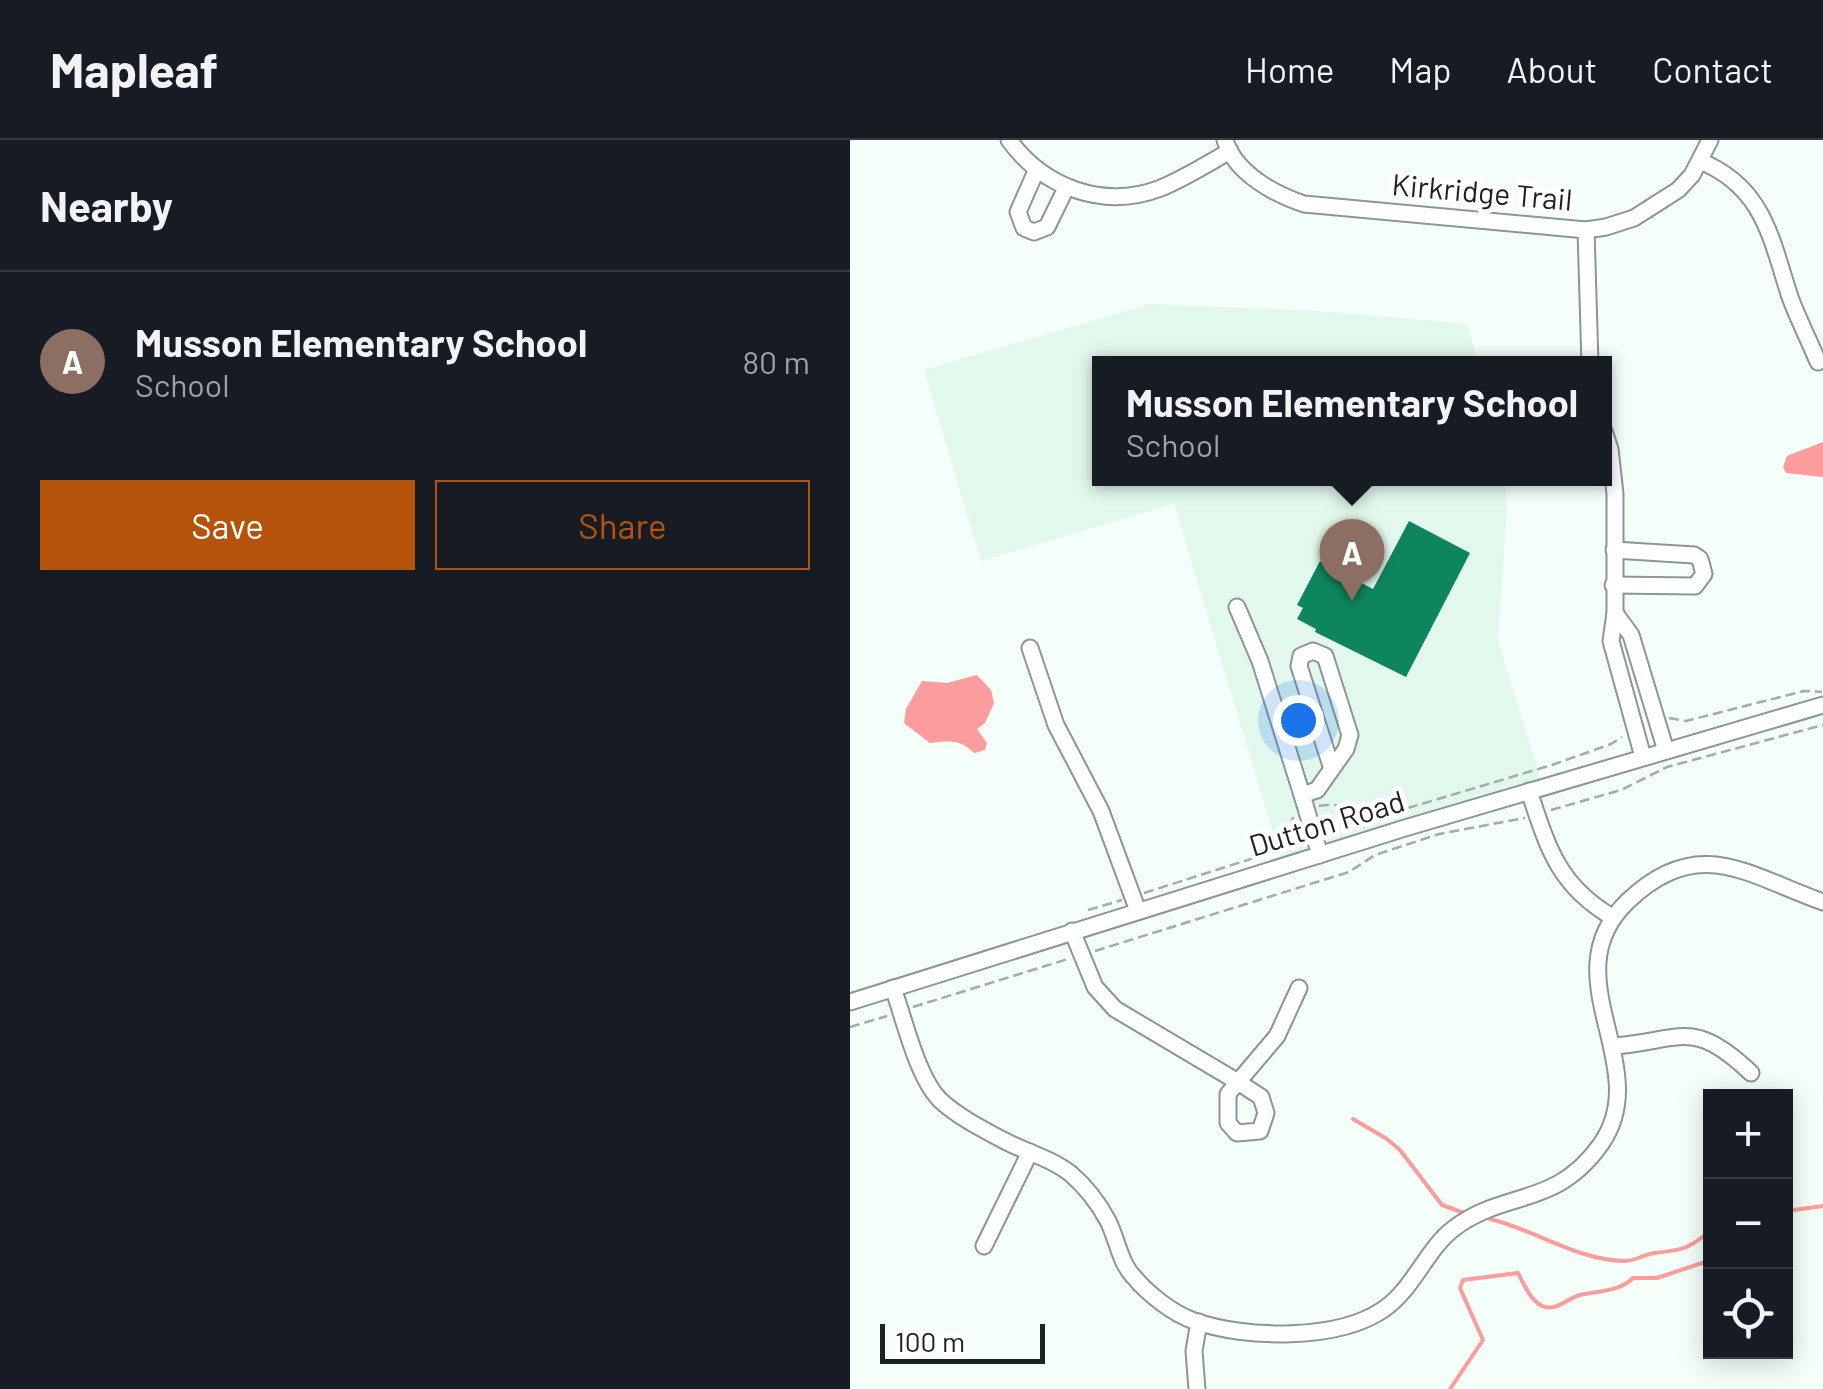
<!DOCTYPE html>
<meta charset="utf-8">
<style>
body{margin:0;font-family:Barlow,sans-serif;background:#20242c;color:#f1f3f6}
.controls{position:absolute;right:30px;bottom:30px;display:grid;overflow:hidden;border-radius:0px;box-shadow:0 5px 25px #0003}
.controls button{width:90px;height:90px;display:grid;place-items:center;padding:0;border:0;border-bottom:2px solid #363941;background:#171b24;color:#f1f3f6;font:50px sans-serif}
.scale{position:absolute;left:30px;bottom:25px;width:165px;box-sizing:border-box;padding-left:10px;border:5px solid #1d221f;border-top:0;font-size:28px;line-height:35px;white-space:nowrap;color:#1d221f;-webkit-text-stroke:8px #fff;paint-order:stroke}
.you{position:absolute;left:448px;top:580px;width:35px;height:35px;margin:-25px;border:8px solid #fff;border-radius:50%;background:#1a73e8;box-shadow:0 0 0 15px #1a73e833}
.badge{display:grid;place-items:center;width:65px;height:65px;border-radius:50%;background:#b45309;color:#fff;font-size:32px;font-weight:700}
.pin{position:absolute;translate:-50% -82px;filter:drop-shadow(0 2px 5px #0008)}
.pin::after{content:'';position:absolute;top:52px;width:35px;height:30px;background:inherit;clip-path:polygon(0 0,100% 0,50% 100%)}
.popup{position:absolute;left:242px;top:216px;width:520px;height:130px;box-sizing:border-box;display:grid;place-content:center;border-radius:0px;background:#171b24;filter:drop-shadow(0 2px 8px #0005);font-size:32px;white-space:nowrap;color:#9ea1a6}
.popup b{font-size:38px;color:#f1f3f6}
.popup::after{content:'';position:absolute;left:50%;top:100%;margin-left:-20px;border:20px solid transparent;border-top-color:#171b24}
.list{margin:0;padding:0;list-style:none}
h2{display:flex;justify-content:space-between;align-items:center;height:130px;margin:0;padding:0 40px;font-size:42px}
h2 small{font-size:32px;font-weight:400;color:#9ea1a6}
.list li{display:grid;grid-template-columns:65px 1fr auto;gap:30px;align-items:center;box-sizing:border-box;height:180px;padding:0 40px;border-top:2px solid #363941}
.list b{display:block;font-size:38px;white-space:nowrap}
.list p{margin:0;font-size:32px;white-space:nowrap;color:#9ea1a6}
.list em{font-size:32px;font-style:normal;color:#9ea1a6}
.actions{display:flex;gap:20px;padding:30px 40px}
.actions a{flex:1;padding:22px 0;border:2px solid #b45309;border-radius:0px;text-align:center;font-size:35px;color:#b45309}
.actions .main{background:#b45309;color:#fff}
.icon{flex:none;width:55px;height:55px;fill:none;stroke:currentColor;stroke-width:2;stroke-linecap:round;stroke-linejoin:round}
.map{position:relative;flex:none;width:973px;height:1249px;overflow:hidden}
header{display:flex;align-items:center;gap:60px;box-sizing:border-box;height:140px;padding:0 50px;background:#171b24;border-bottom:2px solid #363941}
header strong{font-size:48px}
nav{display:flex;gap:55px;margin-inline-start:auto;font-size:35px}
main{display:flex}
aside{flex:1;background:#171b24}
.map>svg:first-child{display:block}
.built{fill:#e3f8ed}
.water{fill:#fc9c9c}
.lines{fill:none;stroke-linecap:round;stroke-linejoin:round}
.stream{stroke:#fc9c9c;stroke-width:4}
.building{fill:#0d865e}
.minor-casing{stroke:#8b9791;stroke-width:19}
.path{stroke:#a3aca7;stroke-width:2.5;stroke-dasharray:10 5;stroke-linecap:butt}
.minor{stroke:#fff;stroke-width:15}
.labels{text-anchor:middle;stroke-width:10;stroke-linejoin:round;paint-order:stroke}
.street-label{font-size:30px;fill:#1d221f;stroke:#fff}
</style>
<header>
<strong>Mapleaf</strong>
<nav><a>Home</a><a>Map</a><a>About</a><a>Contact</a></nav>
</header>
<main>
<aside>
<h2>Nearby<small></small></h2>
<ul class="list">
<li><span class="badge" style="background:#8d6e63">A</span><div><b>Musson Elementary School</b><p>School</p></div><em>80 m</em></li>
</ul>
<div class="actions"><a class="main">Save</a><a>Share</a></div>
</aside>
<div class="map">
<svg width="973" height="1249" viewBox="0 0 973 1249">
<rect width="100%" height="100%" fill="#f4fff9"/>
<path class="built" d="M 300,164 L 469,171 L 617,184 L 628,223 L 250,224 L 250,338 L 656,339 L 657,368 L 648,501 L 691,640 L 431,719 L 324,364 L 131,421 L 74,230 Z"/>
<g class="water">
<path d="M 973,302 L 973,337 L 936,333 L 933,327 L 937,316 Z"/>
<path d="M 127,535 L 141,550 L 144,563 L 135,583 L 127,589 L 137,603 L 135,610 L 124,613 C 110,599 98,601 80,603 L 54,583 L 56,569 L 72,541 L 97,543 Z"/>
</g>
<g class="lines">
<g class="stream">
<path d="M 503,979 L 537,999 L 550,1010 L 592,1065 L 614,1073"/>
<path d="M 936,1071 L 973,1066"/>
<path d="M 640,1079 C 686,1090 726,1120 775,1121 C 786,1121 794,1114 805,1113 C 833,1110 839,1109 861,1090"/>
<path d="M 600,1249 L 633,1200 L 610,1148 L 613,1140 L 668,1133 C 674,1144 680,1160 692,1166 C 707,1172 717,1158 730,1155 C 748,1151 769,1152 783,1138 L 807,1138 L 861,1120"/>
</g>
</g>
<path class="building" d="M 559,381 L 620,413 L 556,537 L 465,492 L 466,489 L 447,479 L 453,468 L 447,465 L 470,421 L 477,424 L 482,414 L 491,418 L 485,429 L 523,449 Z"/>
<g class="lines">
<defs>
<g id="minor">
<path d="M 159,0 C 194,48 254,70 311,48 C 335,38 357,24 380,11"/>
<path d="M 375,0 C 385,33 424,54 454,64 L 736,90 L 756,87 L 784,78 L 828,50 L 842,35 L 860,0"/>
<path d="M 850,21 C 914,47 921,99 940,157 C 948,179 959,200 968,222"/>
<path d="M 186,31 L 168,72 L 174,88 L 184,92 L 197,87 L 216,48"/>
<path d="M 736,90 L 740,224"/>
<path d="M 754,291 L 760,309 L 765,354 L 765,473 L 761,501 L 793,617"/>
<path d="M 763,445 L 845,446 L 854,434 L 850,419 L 844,415 L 764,410"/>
<path d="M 387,467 L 410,521 L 452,655"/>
<path d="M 765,473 L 781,495 L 816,611"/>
<path d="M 180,508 L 206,585 L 251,671 L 288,771"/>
<path d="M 679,651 C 698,708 708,745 762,777"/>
<path d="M 470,715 L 452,655 L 467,650 L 496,609 L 500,595 L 475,516 L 463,511 L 451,516 L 449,526 L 482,629"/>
<path d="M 222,791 L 245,847 L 265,869 L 388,942 L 427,896 L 449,848"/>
<path d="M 43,848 C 54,878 67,937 90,960 C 107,976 132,989 153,1000 C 175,1012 201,1018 221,1034 C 236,1047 249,1064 258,1081 C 267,1099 270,1122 283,1136 C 298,1154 322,1173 344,1181 C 396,1199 488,1201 534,1169 C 564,1148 576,1110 603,1089 C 655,1049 705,1069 751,1004 C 806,926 699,836 778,761 C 849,693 899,736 973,762"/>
<path d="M 0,862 L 555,688 L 973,565"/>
<path d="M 764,906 C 833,900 843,878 901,933"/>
<path d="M 388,942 L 411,957 L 416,973 L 410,991 L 387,993 L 378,983 L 378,954 Z"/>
<path d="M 134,1106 L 180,1012"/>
<path d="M 347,1249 L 344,1211 L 349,1182"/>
</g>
</defs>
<use href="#minor" class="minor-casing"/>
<g class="path">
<path d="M 819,578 L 836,581 L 954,551 L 972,552"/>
<path d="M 469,666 C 496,661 520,677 548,671 L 705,624 L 761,604 L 772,597"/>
<path d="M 701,670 L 771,650 L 817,627 L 973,585"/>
<path d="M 510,671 L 514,688"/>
<path d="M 294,753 L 407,717 L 431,703 L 444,676"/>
<path d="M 238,770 L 272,760"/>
<path d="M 245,811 L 499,732 L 525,715 L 589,694 L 675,678"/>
<path d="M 63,867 L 218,819"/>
<path d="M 0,887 L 37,876"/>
</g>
<use href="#minor" class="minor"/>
</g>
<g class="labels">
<g class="street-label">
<text transform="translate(632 53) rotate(5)" y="10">Kirkridge Trail</text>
<text transform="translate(477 684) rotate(-17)" y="10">Dutton Road</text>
</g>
</g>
</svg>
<div class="controls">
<button>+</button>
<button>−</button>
<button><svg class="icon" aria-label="locate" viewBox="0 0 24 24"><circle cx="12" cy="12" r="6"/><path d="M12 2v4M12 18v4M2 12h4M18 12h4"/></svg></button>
</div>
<div class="scale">100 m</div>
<div class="you"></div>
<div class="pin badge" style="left:502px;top:461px;background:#8d6e63">A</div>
<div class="popup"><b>Musson Elementary School</b>School</div>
</div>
</main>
